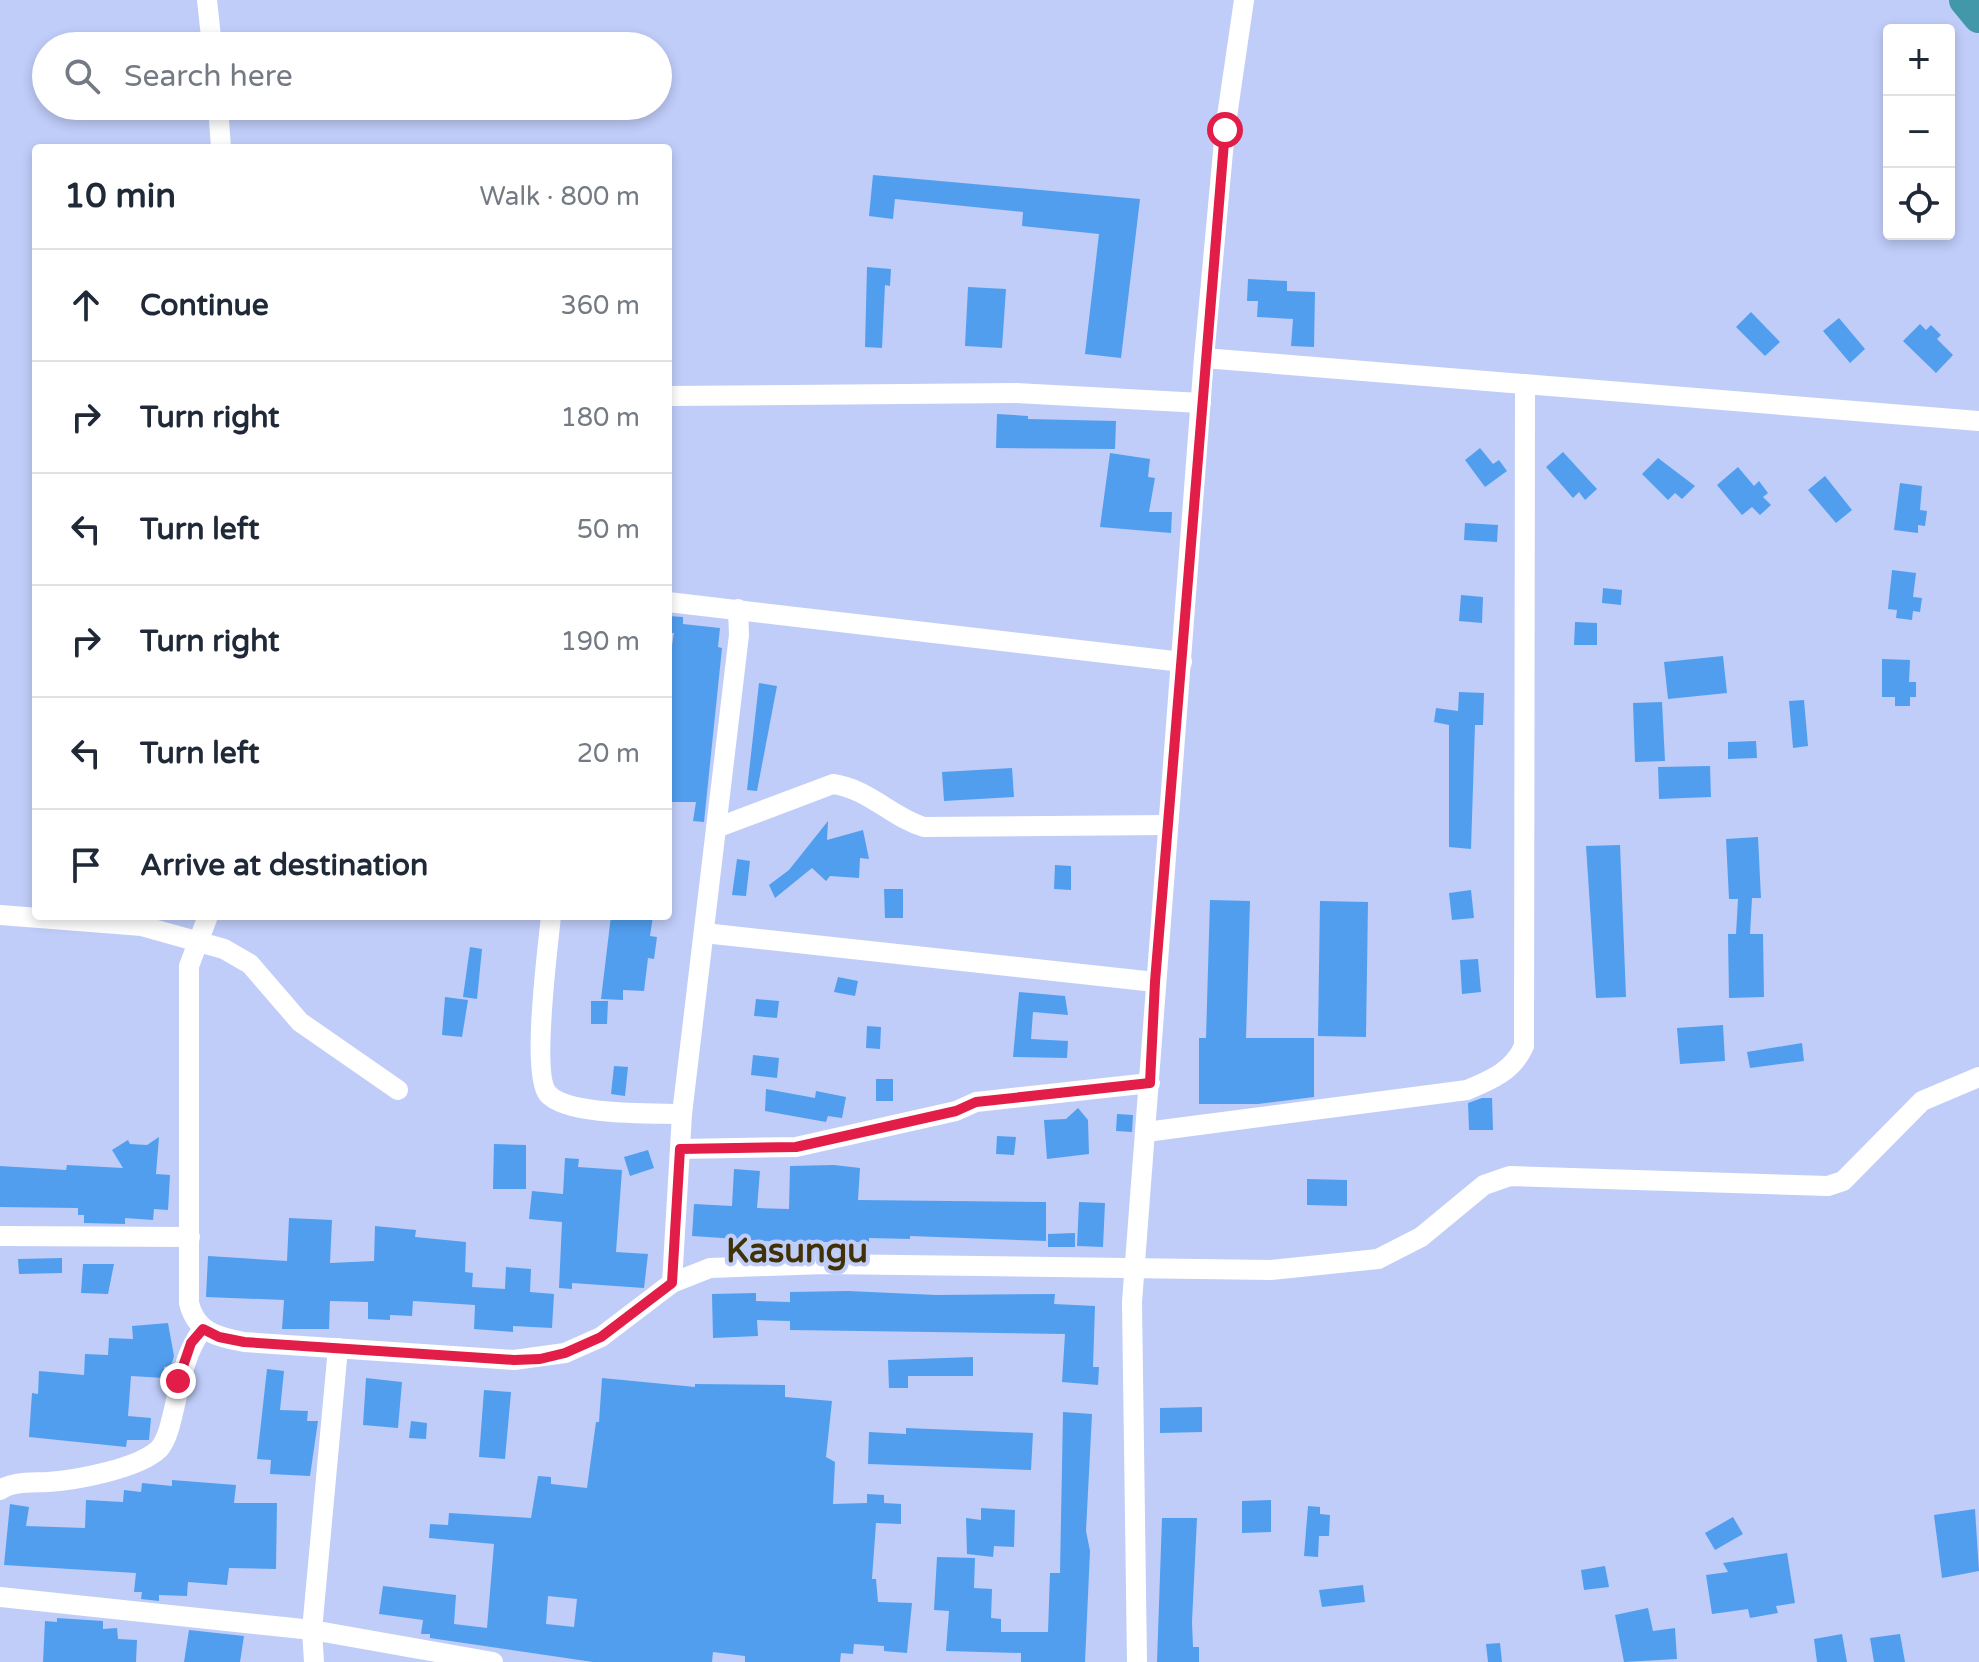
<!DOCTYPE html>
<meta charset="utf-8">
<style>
body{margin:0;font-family:"Varela Round",sans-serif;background:#f6f6f7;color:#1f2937}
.controls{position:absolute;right:24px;top:24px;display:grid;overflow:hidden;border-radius:8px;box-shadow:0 4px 12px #0003}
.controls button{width:72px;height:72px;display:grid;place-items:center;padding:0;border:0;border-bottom:2px solid #e0e1e3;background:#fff;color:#1f2937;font:40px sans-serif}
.stop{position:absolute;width:24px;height:24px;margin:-18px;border:6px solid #e11d48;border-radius:50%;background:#fff}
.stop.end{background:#e11d48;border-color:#fff;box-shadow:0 2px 8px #0008}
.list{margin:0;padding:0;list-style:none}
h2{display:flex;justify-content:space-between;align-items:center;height:104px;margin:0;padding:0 32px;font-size:34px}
h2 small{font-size:26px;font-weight:400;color:#747a83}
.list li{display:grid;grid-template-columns:52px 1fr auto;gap:24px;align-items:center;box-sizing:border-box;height:112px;padding:0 32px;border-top:2px solid #e0e1e3}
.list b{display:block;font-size:30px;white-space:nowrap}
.list em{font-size:26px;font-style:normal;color:#747a83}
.icon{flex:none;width:44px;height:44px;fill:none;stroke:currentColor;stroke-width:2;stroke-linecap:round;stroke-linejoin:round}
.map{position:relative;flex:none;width:1979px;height:1662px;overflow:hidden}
.search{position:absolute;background:#fff;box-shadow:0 4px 12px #0003;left:32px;top:32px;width:640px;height:88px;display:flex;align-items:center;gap:20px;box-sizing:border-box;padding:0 28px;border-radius:44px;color:#747a83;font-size:30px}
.panel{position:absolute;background:#fff;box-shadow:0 4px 12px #0003;left:32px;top:144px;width:640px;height:776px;border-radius:8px}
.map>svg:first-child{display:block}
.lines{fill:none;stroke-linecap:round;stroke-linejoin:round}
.river{stroke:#4298a8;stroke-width:32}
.building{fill:#519eef;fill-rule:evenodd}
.minor{stroke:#fff;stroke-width:20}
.route{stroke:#e11d48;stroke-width:10}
.labels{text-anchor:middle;stroke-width:8;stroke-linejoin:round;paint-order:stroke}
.district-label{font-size:34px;font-weight:bold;fill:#3f3207;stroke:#c0cdf9}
</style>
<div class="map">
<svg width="1979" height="1662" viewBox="0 0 1979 1662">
<rect width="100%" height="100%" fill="#c0cdf9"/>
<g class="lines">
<path class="river" d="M 1965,0 L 1979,17"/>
</g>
<g class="building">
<path d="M 873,175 L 1140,199 L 1121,358 L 1085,354 L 1099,234 L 1022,226 L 1023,212 L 895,199 L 893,219 L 869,216 Z"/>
<path d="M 867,267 L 891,269 L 890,286 L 885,285 L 882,348 L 865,347 Z"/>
<path d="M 1248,279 L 1287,281 L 1287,291 L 1315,292 L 1314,347 L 1291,346 L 1293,319 L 1257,317 L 1258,301 L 1247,301 Z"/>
<path d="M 968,287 L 1006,289 L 1002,348 L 965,346 Z"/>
<path d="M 1751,312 L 1780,342 L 1765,356 L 1736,327 Z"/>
<path d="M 1839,318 L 1865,349 L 1850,363 L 1823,331 Z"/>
<path d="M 1920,324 L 1926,330 L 1931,325 L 1941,335 L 1937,339 L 1953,355 L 1936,373 L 1903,341 Z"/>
<path d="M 997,414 L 1028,416 L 1028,419 L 1116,421 L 1115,449 L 996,448 Z"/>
<path d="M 1480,448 L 1493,464 L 1499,460 L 1507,471 L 1485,487 L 1465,460 Z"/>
<path d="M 1563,452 L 1597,489 L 1585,500 L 1579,492 L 1573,498 L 1546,467 Z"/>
<path d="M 1110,453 L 1150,459 L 1148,477 L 1155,478 L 1149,512 L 1172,512 L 1171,533 L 1100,527 Z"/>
<path d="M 1658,458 L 1695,486 L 1682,499 L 1675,493 L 1668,500 L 1642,474 Z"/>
<path d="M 1738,467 L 1754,486 L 1759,481 L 1768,493 L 1763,497 L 1771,505 L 1760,515 L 1752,507 L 1742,515 L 1717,485 Z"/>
<path d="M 1825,476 L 1852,510 L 1836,523 L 1808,490 Z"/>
<path d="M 1900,483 L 1922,486 L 1920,510 L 1927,511 L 1925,526 L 1918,525 L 1918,533 L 1894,530 Z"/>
<path d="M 1465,523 L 1498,525 L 1497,542 L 1464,540 Z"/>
<path d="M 1892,570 L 1916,573 L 1913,597 L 1922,598 L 1920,612 L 1913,611 L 1912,620 L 1896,618 L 1897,610 L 1888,609 Z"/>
<path d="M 1603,588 L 1622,590 L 1621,605 L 1602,603 Z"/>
<path d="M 1461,595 L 1483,597 L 1482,623 L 1459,621 Z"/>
<path d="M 668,616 L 683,617 L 683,624 L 720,628 L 718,647 L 722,648 L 704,822 L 693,821 L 696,802 L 668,802 L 668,670 L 674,633 L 668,633 Z"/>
<path d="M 1575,622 L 1597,623 L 1597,645 L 1574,645 Z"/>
<path d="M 1723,656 L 1727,693 L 1668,699 L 1664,662 Z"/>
<path d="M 1882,659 L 1910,660 L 1909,682 L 1916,682 L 1916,697 L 1910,697 L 1910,706 L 1895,706 L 1895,697 L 1882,697 Z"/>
<path d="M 759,683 L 777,686 L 757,791 L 747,790 Z"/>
<path d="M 1459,692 L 1484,693 L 1483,725 L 1475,725 L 1471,849 L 1449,847 L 1449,725 L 1434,722 L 1436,708 L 1458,711 Z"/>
<path d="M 1804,700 L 1808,746 L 1793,748 L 1789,701 Z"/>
<path d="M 1662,702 L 1665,761 L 1635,762 L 1633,703 Z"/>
<path d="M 1756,741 L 1757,758 L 1728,759 L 1728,742 Z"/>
<path d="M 1710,766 L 1711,797 L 1659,799 L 1658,767 Z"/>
<path d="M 1012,768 L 1014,797 L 944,801 L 942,772 Z"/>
<path d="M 828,821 L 827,840 L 863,830 L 869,859 L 860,858 L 859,878 L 830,876 L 826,881 L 812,868 L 775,898 L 769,885 L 789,870 Z"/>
<path d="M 1758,837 L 1761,898 L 1752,898 L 1750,934 L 1763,934 L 1764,997 L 1729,998 L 1728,934 L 1736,934 L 1738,899 L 1729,899 L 1726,839 Z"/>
<path d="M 1620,845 L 1626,997 L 1596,998 L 1586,846 Z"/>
<path d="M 737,859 L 750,861 L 746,896 L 732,895 Z"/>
<path d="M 1055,865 L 1071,866 L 1071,890 L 1054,889 Z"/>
<path d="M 884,889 L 903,889 L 903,918 L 885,918 Z"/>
<path d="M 1471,890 L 1474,918 L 1452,920 L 1449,893 Z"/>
<path d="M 1210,900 L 1250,901 L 1246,1038 L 1314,1038 L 1314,1097 L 1258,1104 L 1199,1104 L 1199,1038 L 1206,1038 Z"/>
<path d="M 1320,901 L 1368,902 L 1366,1037 L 1318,1036 Z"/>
<path d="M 611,916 L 653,916 L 650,936 L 657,937 L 654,959 L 648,958 L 644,991 L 623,990 L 623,1000 L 601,999 Z"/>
<path d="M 470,947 L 482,949 L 477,999 L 463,997 Z"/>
<path d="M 1478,959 L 1481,992 L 1462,994 L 1460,960 Z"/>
<path d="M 838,977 L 858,981 L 855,996 L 834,992 Z"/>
<path d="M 1019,992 L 1065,996 L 1068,1015 L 1033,1012 L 1031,1039 L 1068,1041 L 1067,1058 L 1013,1057 Z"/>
<path d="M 445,997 L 468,1000 L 462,1037 L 442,1035 Z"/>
<path d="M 756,999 L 779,1001 L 777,1018 L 754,1016 Z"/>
<path d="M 591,1001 L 608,1001 L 607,1024 L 591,1024 Z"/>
<path d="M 1723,1025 L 1725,1061 L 1680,1064 L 1677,1028 Z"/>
<path d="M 867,1026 L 881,1027 L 880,1049 L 866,1048 Z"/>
<path d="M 1802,1043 L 1804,1061 L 1750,1068 L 1747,1052 Z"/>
<path d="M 753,1055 L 779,1058 L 777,1078 L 751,1075 Z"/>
<path d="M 614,1066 L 628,1067 L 625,1096 L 611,1094 Z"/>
<rect x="876" y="1079" width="17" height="22"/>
<path d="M 766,1089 L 815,1098 L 816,1091 L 846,1097 L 842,1118 L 828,1116 L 826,1122 L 765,1111 Z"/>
<path d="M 1482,1098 L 1492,1098 L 1493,1130 L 1469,1130 L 1468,1103 Z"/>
<path d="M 1078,1108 L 1088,1120 L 1089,1154 L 1047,1159 L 1044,1120 L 1066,1119 Z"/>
<path d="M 1117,1114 L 1133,1115 L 1132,1132 L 1116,1131 Z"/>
<path d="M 997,1136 L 1016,1137 L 1014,1155 L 996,1154 Z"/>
<path d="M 159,1137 L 156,1174 L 170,1175 L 168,1210 L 154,1209 L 153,1220 L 125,1218 L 125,1224 L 84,1223 L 84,1215 L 78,1215 L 78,1208 L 0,1207 L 0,1166 L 66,1170 L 67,1165 L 123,1168 L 112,1150 L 128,1140 L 130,1144 L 147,1145 Z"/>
<path d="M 494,1144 L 526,1145 L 526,1189 L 493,1189 Z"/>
<path d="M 648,1150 L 654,1168 L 630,1176 L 624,1157 Z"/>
<path d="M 565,1158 L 579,1159 L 578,1167 L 622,1170 L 616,1252 L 648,1254 L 644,1288 L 572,1283 L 572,1289 L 559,1288 L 562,1222 L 529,1219 L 532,1191 L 563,1194 Z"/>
<path d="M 834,1165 L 860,1168 L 858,1200 L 1046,1202 L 1046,1241 L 910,1236 L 910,1239 L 869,1238 L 869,1242 L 781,1242 L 692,1236 L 694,1204 L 732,1206 L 734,1169 L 760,1171 L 757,1208 L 789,1209 L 790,1166 Z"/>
<path d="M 1307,1179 L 1347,1180 L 1347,1206 L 1307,1205 Z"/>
<path d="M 1079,1202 L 1105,1203 L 1103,1247 L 1077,1246 Z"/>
<path d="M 289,1218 L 332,1220 L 330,1263 L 374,1261 L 375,1226 L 416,1230 L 415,1237 L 466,1242 L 465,1272 L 473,1273 L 472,1287 L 505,1289 L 506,1267 L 531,1269 L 530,1292 L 554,1294 L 552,1328 L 513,1326 L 513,1332 L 474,1329 L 475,1305 L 413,1301 L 412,1316 L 390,1315 L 390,1320 L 368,1319 L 368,1302 L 330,1301 L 329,1329 L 282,1329 L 284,1300 L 206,1297 L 208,1256 L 287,1261 Z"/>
<path d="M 1075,1233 L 1075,1247 L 1048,1247 L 1048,1234 Z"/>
<path d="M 62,1258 L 62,1273 L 19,1274 L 18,1259 Z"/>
<path d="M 83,1264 L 114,1264 L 108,1294 L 81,1293 Z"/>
<path d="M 848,1291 L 936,1295 L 1055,1294 L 1054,1304 L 1095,1306 L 1093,1367 L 1099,1367 L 1098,1385 L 1062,1382 L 1065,1334 L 790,1330 L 790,1321 L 757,1320 L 758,1336 L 713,1338 L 712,1294 L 756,1293 L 756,1301 L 790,1302 L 790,1292 Z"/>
<path d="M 168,1323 L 174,1356 L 171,1366 L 164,1367 L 164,1378 L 131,1376 L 128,1416 L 151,1418 L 149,1440 L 127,1440 L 126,1447 L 29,1437 L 32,1393 L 38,1394 L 39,1371 L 84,1375 L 85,1354 L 108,1355 L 109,1338 L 133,1339 L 132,1326 Z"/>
<path d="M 973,1357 L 973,1376 L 908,1376 L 908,1388 L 889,1388 L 888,1360 Z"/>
<path d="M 267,1369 L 284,1371 L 280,1410 L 308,1411 L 307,1421 L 318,1421 L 310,1476 L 270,1474 L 271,1460 L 257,1459 Z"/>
<path d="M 366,1378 L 402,1382 L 398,1428 L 363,1425 Z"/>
<path d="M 602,1378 L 695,1387 L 695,1384 L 785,1385 L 785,1397 L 832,1401 L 826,1457 L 835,1462 L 833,1504 L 867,1503 L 867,1494 L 884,1495 L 884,1503 L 901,1504 L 901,1524 L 876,1523 L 872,1579 L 876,1579 L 878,1602 L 912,1603 L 907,1653 L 884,1651 L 884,1646 L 854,1644 L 853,1654 L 841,1653 L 840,1662 L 745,1662 L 745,1656 L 713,1652 L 712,1662 L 593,1662 L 430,1638 L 430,1634 L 421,1634 L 423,1620 L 379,1614 L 383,1586 L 456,1595 L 454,1624 L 487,1628 L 494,1544 L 429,1538 L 430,1524 L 448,1525 L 449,1513 L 531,1518 L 538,1476 L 551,1477 L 551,1484 L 587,1488 L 596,1422 L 599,1422 ZM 548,1596 L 577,1599 L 574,1627 L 546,1624 Z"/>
<path d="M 484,1390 L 511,1392 L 505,1459 L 479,1457 Z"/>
<path d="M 1202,1407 L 1202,1432 L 1160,1433 L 1160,1408 Z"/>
<path d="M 1063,1412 L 1092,1414 L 1086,1531 L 1090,1551 L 1085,1662 L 1021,1662 L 1021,1653 L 946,1651 L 949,1611 L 934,1610 L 937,1557 L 975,1558 L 974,1588 L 992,1589 L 991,1618 L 1001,1619 L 1001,1632 L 1048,1632 L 1050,1573 L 1060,1573 Z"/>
<path d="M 411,1421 L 427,1423 L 426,1439 L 409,1438 Z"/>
<path d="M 906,1428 L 1033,1433 L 1031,1470 L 868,1464 L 869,1432 L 906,1434 Z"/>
<path d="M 172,1480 L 236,1485 L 234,1503 L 277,1503 L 276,1569 L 229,1568 L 227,1585 L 188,1582 L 187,1596 L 159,1595 L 159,1601 L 141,1599 L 142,1592 L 134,1592 L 136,1573 L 4,1565 L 10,1504 L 29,1507 L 26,1526 L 85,1528 L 86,1500 L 123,1502 L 124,1490 L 141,1492 L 142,1483 L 172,1486 Z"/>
<path d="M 1271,1500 L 1271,1532 L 1242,1533 L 1242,1501 Z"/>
<path d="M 1308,1506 L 1320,1507 L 1320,1514 L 1330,1515 L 1329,1536 L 1319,1536 L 1318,1557 L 1304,1556 Z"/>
<path d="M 981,1508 L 1015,1510 L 1014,1547 L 994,1546 L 993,1557 L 967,1554 L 966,1518 L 981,1520 Z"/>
<path d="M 1975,1509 L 1979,1571 L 1942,1578 L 1934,1515 Z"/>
<path d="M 1733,1517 L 1743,1534 L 1715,1550 L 1705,1533 Z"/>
<path d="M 1162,1518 L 1197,1518 L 1192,1622 L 1193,1647 L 1199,1647 L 1199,1662 L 1157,1662 Z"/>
<path d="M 1787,1553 L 1795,1603 L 1776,1606 L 1778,1613 L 1750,1618 L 1748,1609 L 1712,1614 L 1706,1575 L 1728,1572 L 1723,1563 Z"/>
<path d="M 1605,1566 L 1609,1587 L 1584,1590 L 1581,1570 Z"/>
<path d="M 1363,1585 L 1365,1602 L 1322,1607 L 1319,1590 Z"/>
<path d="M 1648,1608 L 1653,1631 L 1675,1628 L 1677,1659 L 1624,1662 L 1615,1615 Z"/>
<path d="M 57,1618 L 103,1621 L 103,1629 L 117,1628 L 118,1639 L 137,1640 L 136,1662 L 43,1662 L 45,1621 L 57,1622 Z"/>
<path d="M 189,1630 L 244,1636 L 240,1662 L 184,1662 Z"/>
<path d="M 1842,1634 L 1847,1662 L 1817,1662 L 1814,1639 Z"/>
<path d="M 1900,1634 L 1905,1662 L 1874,1662 L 1870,1638 Z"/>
<path d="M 1500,1643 L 1502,1662 L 1488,1662 L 1486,1644 Z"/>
</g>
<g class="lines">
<g class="minor">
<path d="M 207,0 L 212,46"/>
<path d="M 218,106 L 221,148"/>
<path d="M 1204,358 L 1979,421"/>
<path d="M 668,396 L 1016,393 L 1201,403"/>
<path d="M 668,602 L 1182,662"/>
<path d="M 716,828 L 833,784 C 869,789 891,817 924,827 L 1168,825"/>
<path d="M 0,915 L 142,926 L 224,949 L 250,964 L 300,1022 L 398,1090"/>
<path d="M 208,916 L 189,966 L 189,1303 C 196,1332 217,1337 244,1342 L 514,1360 L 565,1353 L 601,1337 L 672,1283 L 710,1268 L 824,1264 L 1271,1270 L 1378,1259 L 1421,1237 L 1484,1185 L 1510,1176 L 1828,1186 L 1843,1181 L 1922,1101 L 1979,1077"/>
<path d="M 551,916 C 548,946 531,1075 548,1094 C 568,1116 652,1113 682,1114"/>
<path d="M 704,933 L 1155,982"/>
<path d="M 1146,1132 L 1467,1090 C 1491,1080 1513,1071 1524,1046 L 1525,384"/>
<path d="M 680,1149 L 796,1147 L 956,1111 L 976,1102 L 1150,1083"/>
<path d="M 0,1236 L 190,1237"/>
<path d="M 672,1283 L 682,1114 L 739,635 L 738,609"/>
<path d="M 0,1490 C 13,1481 32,1483 48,1482 C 76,1480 138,1469 159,1449 C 177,1430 175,1363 203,1329"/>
<path d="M 0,1597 L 312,1630 L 493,1662"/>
<path d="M 314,1662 L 312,1630 L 338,1348"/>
<path d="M 1137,1662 L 1132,1302 L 1204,358 L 1225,130 L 1244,0"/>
</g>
</g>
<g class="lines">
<path class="route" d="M 178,1381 L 191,1343 L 203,1329 L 219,1337 L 244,1342 L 514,1360 L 540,1359 L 565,1353 L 601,1337 L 672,1283 L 680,1149 L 796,1147 L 956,1111 L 976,1102 L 1150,1083 L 1155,982 L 1225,130"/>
</g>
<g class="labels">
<g class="district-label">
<text x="797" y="1262">Kasungu</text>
</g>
</g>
</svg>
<div class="controls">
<button>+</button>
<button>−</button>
<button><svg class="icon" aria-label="locate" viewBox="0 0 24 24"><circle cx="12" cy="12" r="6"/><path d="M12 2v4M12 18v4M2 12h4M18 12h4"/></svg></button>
</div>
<div class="stop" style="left:1225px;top:130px"></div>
<div class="stop end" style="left:178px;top:1381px"></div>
<div class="search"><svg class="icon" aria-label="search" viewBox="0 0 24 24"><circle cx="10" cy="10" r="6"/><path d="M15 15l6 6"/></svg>Search here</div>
<section class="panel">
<h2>10 min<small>Walk · 800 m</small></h2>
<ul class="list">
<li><svg class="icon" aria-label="ahead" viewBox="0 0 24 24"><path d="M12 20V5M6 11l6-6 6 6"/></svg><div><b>Continue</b></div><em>360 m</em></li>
<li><svg class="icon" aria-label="right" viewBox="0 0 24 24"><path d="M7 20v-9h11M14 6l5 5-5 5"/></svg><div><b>Turn right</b></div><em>180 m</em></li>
<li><svg class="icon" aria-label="left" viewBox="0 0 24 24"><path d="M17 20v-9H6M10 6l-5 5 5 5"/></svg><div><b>Turn left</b></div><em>50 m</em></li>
<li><svg class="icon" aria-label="right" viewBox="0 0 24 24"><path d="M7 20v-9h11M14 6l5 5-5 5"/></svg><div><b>Turn right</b></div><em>190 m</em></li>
<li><svg class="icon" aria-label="left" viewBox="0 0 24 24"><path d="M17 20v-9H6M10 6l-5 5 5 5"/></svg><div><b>Turn left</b></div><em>20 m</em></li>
<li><svg class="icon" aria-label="arrive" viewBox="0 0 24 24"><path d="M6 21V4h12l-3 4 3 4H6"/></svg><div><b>Arrive at destination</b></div></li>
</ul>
</section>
</div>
